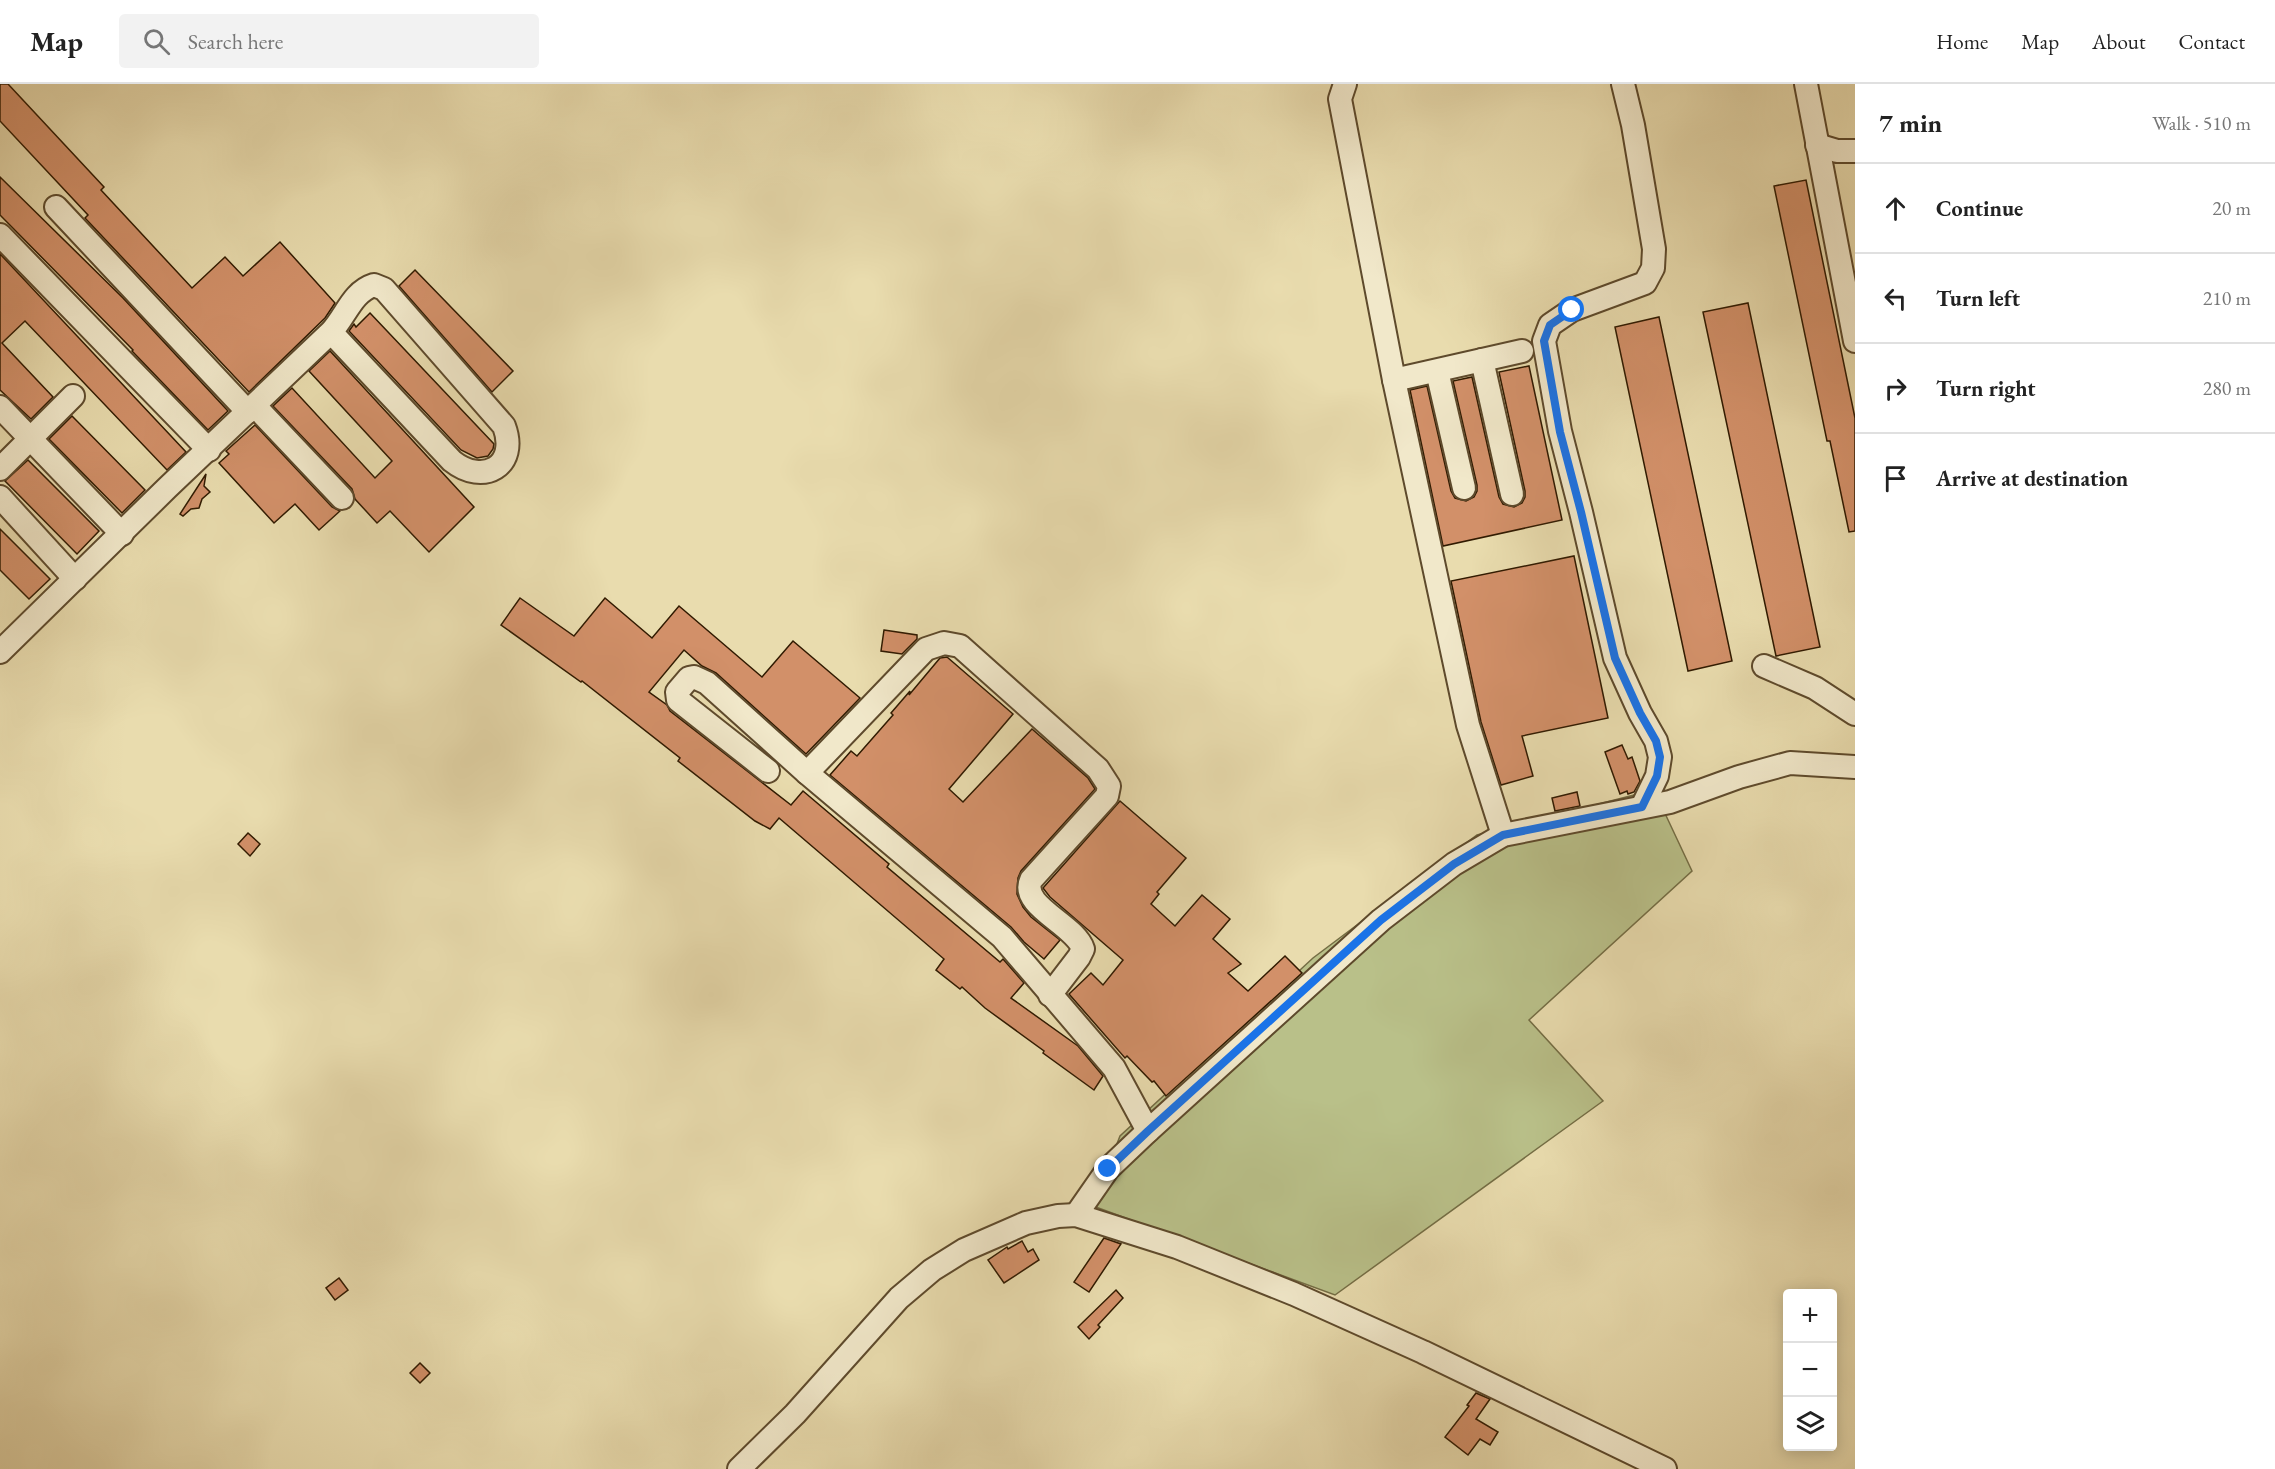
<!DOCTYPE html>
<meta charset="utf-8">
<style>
body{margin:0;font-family:"EB Garamond",serif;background:#f2f2f2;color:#222}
.controls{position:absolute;right:18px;bottom:18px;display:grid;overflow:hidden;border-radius:6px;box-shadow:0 3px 15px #0003}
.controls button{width:54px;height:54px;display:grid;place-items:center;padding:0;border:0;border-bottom:2px solid #e0e0e0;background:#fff;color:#222;font:30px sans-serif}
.stop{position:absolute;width:18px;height:18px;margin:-14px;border:4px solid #1a73e8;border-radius:50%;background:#fff}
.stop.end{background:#1a73e8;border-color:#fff;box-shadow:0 2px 6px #0008}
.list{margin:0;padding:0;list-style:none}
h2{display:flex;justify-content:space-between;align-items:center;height:78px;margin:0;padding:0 24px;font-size:26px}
h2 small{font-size:20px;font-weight:400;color:#767676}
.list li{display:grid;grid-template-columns:39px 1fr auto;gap:18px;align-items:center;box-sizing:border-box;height:90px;padding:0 24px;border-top:2px solid #e0e0e0}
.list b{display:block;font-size:22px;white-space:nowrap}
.list em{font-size:20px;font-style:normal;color:#767676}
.icon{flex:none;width:33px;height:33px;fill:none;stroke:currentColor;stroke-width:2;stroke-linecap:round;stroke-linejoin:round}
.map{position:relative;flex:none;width:1855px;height:1385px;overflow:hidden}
header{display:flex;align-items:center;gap:36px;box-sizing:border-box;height:84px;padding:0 30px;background:#fff;border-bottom:2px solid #e0e0e0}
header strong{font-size:28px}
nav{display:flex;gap:33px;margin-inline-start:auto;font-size:21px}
.search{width:420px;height:54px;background:#f2f2f2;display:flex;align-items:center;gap:15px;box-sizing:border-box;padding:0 21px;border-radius:6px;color:#767676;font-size:22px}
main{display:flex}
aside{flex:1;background:#fff}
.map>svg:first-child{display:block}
.green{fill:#b9c089;stroke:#746d44;stroke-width:1.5}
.building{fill:#d29069;stroke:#301a00;stroke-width:1.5}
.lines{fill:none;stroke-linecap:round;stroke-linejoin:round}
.minor-casing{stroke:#5e4a2c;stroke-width:26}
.minor{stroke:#f1e8ca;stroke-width:22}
.route{stroke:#1a73e8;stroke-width:8}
</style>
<header>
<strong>Map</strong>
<div class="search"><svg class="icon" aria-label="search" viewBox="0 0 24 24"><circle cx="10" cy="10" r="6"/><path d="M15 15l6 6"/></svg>Search here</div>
<nav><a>Home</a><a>Map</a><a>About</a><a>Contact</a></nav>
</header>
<main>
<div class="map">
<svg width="1855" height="1385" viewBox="0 0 1855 1385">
<rect width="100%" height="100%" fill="#e9dcae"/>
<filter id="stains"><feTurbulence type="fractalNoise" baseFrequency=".00333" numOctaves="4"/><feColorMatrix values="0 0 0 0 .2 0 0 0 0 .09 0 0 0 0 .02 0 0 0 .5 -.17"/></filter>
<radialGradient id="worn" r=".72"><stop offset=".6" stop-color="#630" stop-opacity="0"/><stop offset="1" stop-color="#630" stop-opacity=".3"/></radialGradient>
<path class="green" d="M 1654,706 L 1692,787 L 1529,936 L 1603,1017 L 1335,1211 L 1093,1122 L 1120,1052 L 1313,874 L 1477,751 Z"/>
<g class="building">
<path d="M 0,0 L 8,0 L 104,103 L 101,106 L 192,204 L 225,173 L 243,192 L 280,158 L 335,219 L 325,234 L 249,308 L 85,134 L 88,131 L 0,37 Z"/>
<path d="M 0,93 L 123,214 L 228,327 L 208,346 L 132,267 L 133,266 L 0,131 Z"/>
<path d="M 1806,96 L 1855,334 L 1855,447 L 1849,448 L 1830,357 L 1827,357 L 1774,102 Z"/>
<path d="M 0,170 L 186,368 L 167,386 L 25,237 L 2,259 L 53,313 L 31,335 L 0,306 Z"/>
<path d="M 415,186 L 513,287 L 492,308 L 399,202 Z"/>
<path d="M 1748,219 L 1820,563 L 1776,572 L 1703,228 Z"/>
<path d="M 370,229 L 494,360 L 493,365 L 488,372 L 477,374 L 461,366 L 349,247 L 354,240 L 356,243 Z"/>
<path d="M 1659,233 L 1732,577 L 1688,587 L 1615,243 Z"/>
<path d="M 330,267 L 474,423 L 429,468 L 390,427 L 377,439 L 355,415 L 352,405 L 273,322 L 292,304 L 375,394 L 392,377 L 309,287 Z"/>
<path d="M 1529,282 L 1562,436 L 1443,462 L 1410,306 L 1427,302 L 1451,407 L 1455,414 L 1466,417 L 1474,413 L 1477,407 L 1477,401 L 1453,297 L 1472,293 L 1499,413 L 1503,420 L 1514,423 L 1522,419 L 1525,413 L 1525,407 L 1499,288 Z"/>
<path d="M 72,332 L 145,406 L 122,429 L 49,355 Z"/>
<path d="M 255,341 L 332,423 L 340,427 L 319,446 L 295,420 L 274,439 L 219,379 L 229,370 L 226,367 Z"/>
<path d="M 28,376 L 99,447 L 77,470 L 5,397 Z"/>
<path d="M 206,390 L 204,402 L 210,408 L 202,415 L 199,424 L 191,425 L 183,432 L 180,430 Z"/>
<path d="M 0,445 L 50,495 L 29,515 L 0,486 Z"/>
<path d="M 1574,472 L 1608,634 L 1522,652 L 1533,692 L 1501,701 L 1481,638 L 1451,497 Z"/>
<path d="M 520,514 L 574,552 L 605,514 L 652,554 L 679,522 L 762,593 L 793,557 L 860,614 L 806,670 L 716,589 L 702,582 L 684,566 L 649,608 L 667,621 L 670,627 L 791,721 L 803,707 L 889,780 L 887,783 L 1000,878 L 1003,875 L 1024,899 L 1011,914 L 1078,962 L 1103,992 L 1094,1006 L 1043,969 L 1044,967 L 985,924 L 962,903 L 960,905 L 936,886 L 944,875 L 779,734 L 770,745 L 755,737 L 678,677 L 680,674 L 582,597 L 581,598 L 501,541 Z"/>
<path d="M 884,546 L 917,551 L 917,555 L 902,570 L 881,567 Z"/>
<path d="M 947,573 L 1013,630 L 949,705 L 963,718 L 1032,645 L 1088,694 L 1095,705 L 1021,787 L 1018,794 L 1017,810 L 1023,823 L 1031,833 L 1060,856 L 1044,875 L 1024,858 L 1011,843 L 830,691 L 851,667 L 857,672 L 893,631 L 891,629 L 910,607 L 909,611 L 940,574 Z"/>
<path d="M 1622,661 L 1628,675 L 1632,673 L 1640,697 L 1634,708 L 1628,710 L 1627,707 L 1620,710 L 1605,668 Z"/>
<path d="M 1577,708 L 1580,722 L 1555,727 L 1552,714 Z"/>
<path d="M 1120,717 L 1186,774 L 1157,808 L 1159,810 L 1151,820 L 1175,842 L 1202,811 L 1230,835 L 1213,855 L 1241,880 L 1228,889 L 1248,907 L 1285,872 L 1302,889 L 1166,1012 L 1154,997 L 1152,998 L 1127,972 L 1125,974 L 1069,910 L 1091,889 L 1103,901 L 1123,876 L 1050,813 L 1043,804 Z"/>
<path d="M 248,749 L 260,760 L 250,772 L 238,760 Z"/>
<path d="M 1104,1154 L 1121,1160 L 1089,1208 L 1074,1198 Z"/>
<path d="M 1022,1157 L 1028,1168 L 1033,1165 L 1039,1176 L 1004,1199 L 988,1176 L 1007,1163 L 1008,1165 Z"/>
<path d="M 339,1194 L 348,1206 L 335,1216 L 326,1204 Z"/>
<path d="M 1116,1206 L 1123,1214 L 1098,1241 L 1100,1243 L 1089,1255 L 1078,1243 Z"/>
<path d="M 420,1279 L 430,1289 L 420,1299 L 410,1289 Z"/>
<path d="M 1476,1309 L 1490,1315 L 1476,1335 L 1498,1348 L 1490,1361 L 1480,1355 L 1468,1371 L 1445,1353 L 1469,1322 L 1467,1321 Z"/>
</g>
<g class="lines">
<defs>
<g id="minor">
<path d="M 1345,0 L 1340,15 L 1394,296 L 1468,641 L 1503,751"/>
<path d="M 1623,0 L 1633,41 L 1654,165 L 1653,184 L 1645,199 L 1572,226 L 1550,241 L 1544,257 L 1560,347 L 1581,428 L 1615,574 L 1640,629 L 1656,657 L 1660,673 L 1657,692 L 1642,723"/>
<path d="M 1806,0 L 1855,257"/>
<path d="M 1817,61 L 1837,67 L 1855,67"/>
<path d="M 56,123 L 248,328"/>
<path d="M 0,151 L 209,366"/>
<path d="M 1482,276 L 1512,410"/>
<path d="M 1437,287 L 1464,404"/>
<path d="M 1394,296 L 1522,267"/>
<path d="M 255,322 L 342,414"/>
<path d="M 0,323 L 122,450"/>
<path d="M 0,385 L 73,312"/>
<path d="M 0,413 L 75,495"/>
<path d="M 0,568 L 167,404 L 331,248 C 346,232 352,208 374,201 L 384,205 L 504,342 C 519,382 483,402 452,377 L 331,248"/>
<path d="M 1764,582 L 1815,604 L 1855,630"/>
<path d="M 768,687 L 678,616 L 677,608 L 689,594 L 694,593 L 707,599 L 807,689 L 1002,853 L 1114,984 L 1148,1047"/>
<path d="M 807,689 L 926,565 L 944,559 L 960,562 L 1098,685 L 1109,702 L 1107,712 L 1031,796 C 1019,822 1076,841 1083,865 L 1079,873 L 1050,911"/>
<path d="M 1076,1131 L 1108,1085 L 1148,1047 L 1381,836 L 1454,780 L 1503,751 L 1670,718 L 1739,693 L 1790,679 L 1855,683"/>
<path d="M 739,1385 L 795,1330 L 899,1214 L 932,1186 L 964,1166 L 1026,1139 L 1058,1132 L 1076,1131 L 1177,1163 L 1294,1210 L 1423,1268 L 1665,1385"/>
</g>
</defs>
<use href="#minor" class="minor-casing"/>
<use href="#minor" class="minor"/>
</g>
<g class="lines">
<path class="route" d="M 1108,1085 L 1148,1047 L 1381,836 L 1454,780 L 1503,751 L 1642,723 L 1657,692 L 1660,673 L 1656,657 L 1640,629 L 1615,574 L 1581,428 L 1560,348 L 1544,257 L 1550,241 L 1572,226"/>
</g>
<rect width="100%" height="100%" filter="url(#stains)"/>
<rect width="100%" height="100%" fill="url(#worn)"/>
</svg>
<div class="controls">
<button>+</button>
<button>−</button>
<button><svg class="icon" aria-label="layers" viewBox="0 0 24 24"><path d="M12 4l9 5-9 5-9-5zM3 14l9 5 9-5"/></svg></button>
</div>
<div class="stop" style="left:1572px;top:226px"></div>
<div class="stop end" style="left:1108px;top:1085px"></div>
</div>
<aside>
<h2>7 min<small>Walk · 510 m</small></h2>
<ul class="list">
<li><svg class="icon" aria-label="ahead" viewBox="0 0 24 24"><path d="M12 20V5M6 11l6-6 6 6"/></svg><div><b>Continue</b></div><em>20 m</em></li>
<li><svg class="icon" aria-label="left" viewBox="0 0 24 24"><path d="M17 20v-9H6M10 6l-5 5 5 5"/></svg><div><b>Turn left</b></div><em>210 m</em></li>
<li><svg class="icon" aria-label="right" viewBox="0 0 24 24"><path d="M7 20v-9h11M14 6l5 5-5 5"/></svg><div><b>Turn right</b></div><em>280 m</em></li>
<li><svg class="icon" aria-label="arrive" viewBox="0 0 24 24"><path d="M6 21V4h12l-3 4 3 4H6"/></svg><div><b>Arrive at destination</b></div></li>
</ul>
</aside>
</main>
